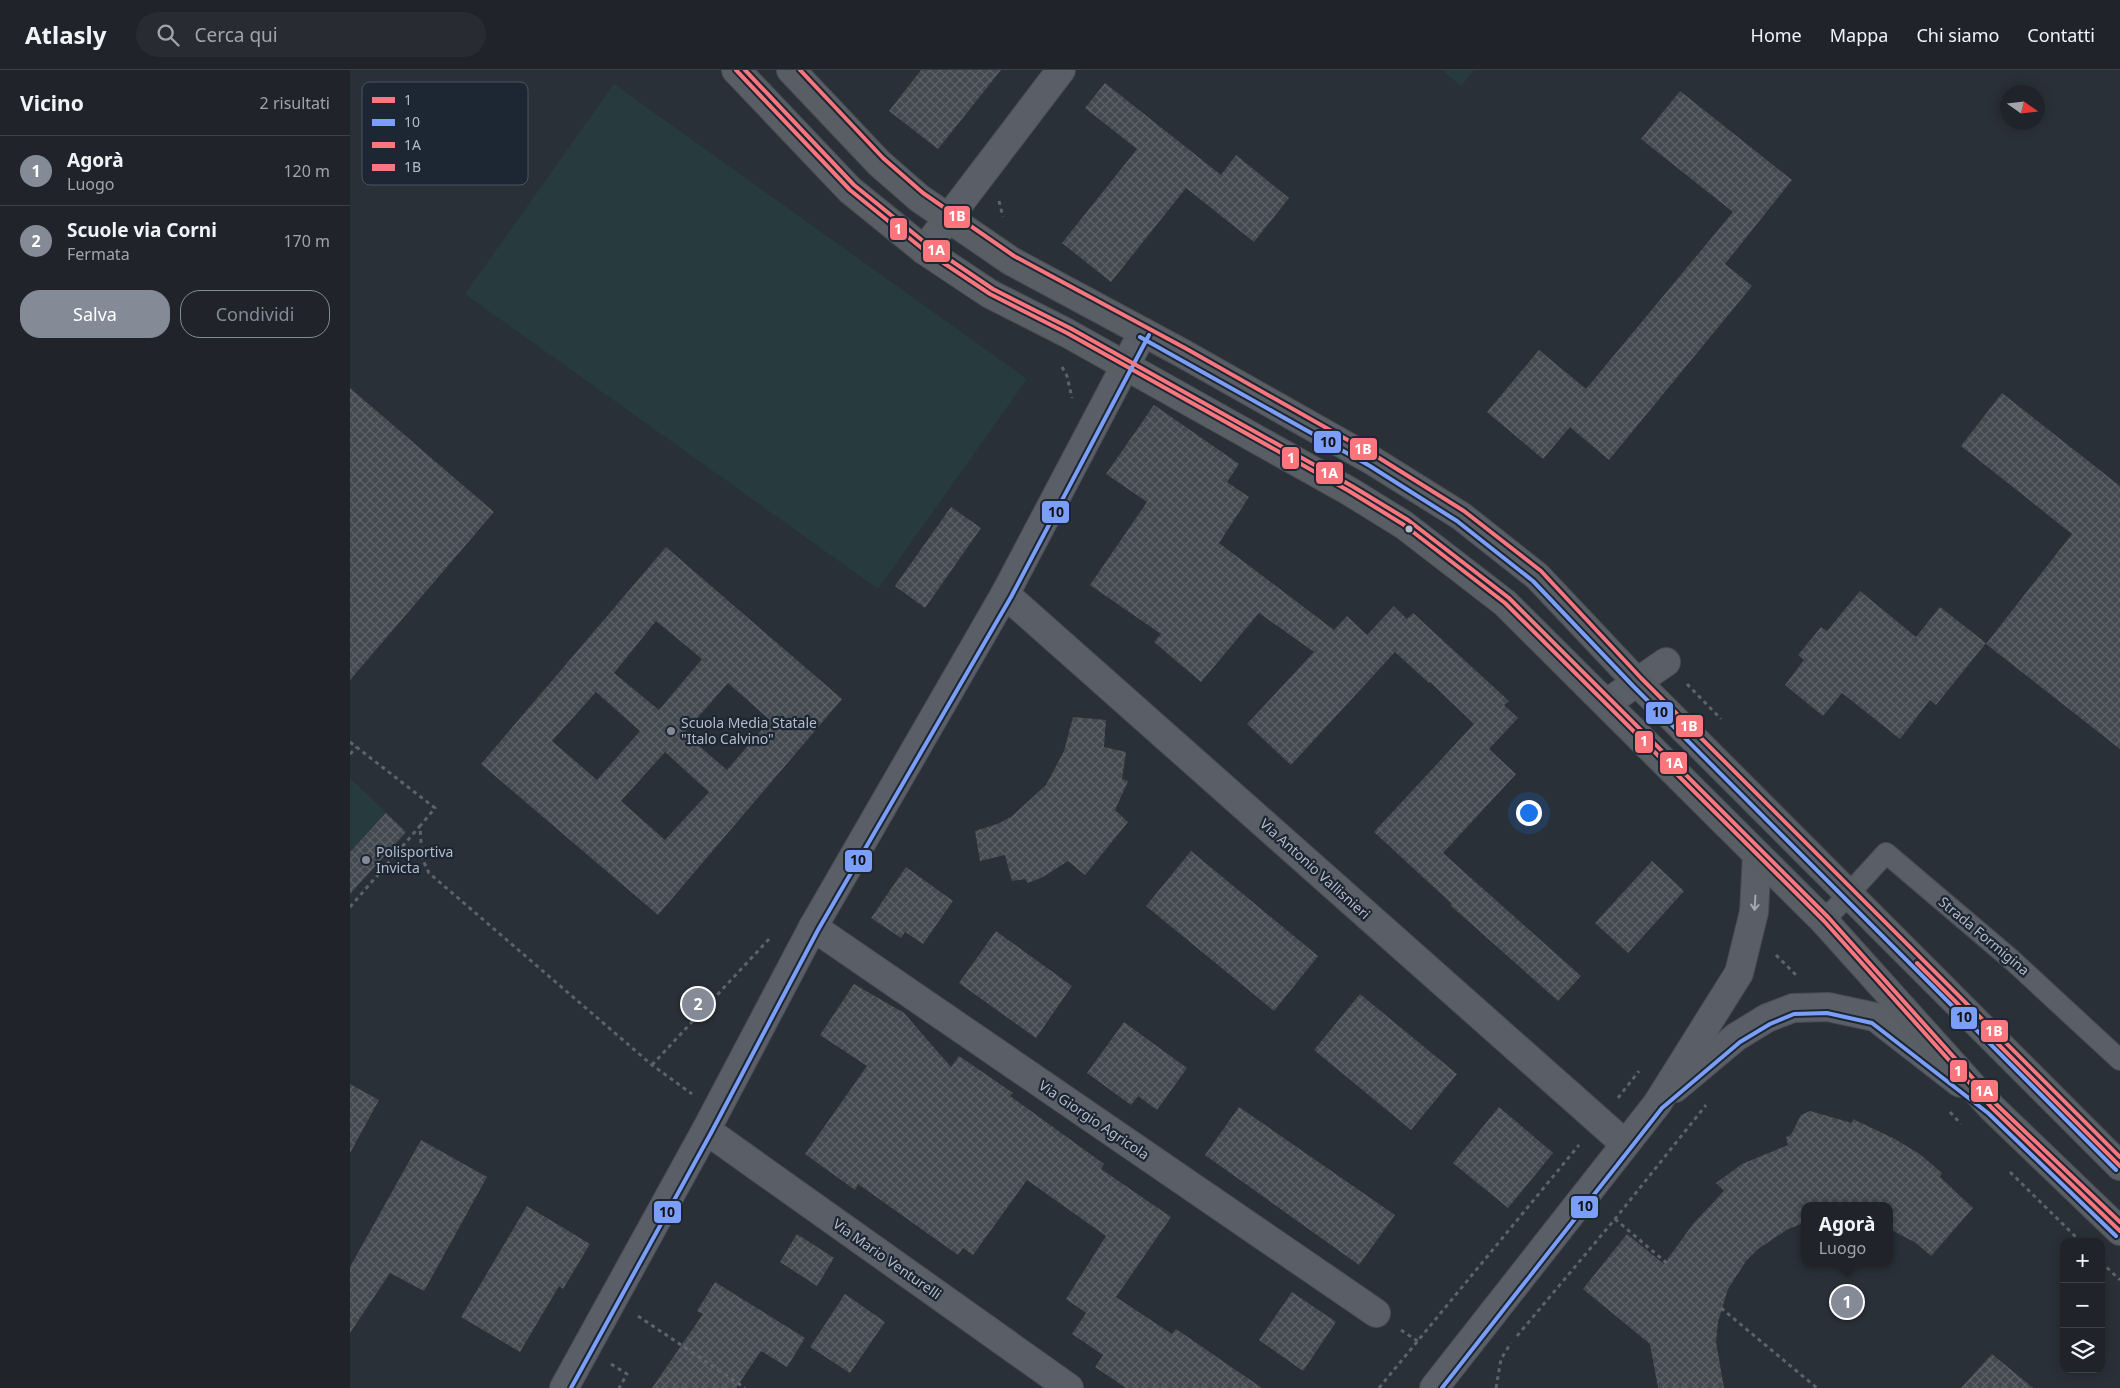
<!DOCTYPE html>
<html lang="it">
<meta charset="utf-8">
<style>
body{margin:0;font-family:"Noto Sans",sans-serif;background:#282c32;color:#f1f3f6}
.controls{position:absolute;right:15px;bottom:15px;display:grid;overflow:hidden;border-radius:10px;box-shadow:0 2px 12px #0003}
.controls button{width:45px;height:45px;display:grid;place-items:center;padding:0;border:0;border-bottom:1px solid #3d4147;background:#20242a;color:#f1f3f6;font:25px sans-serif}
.compass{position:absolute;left:1650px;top:15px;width:45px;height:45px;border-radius:50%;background:#20242a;box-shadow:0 2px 12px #0003;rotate:104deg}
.you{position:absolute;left:1178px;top:742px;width:18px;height:18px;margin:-12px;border:4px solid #fff;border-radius:50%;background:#1a73e8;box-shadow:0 0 0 8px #1a73e833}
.badge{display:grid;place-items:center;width:32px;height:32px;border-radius:50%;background:#848b96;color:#fff;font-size:16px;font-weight:700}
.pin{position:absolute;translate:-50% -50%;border:2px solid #fff;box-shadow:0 1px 5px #0006}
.popup{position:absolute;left:1451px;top:1132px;width:92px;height:65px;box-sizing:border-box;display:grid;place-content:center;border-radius:10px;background:#20242a;filter:drop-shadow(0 1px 4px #0005);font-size:16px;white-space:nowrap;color:#a2a4a8}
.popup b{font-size:19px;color:#f1f3f6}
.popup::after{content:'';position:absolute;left:50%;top:100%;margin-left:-10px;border:10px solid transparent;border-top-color:#20242a}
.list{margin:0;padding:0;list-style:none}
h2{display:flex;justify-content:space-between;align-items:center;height:65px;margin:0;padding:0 20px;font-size:21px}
h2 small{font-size:16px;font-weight:400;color:#a2a4a8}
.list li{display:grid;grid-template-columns:32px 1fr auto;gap:15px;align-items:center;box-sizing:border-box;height:70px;padding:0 20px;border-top:1px solid #3d4147}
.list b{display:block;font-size:19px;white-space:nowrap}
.list p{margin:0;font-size:16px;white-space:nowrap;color:#a2a4a8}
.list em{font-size:16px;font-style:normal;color:#a2a4a8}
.actions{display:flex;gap:10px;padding:15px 20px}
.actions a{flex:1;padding:11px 0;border:1px solid #848b96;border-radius:20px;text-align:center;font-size:18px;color:#848b96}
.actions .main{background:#848b96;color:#fff}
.icon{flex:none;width:28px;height:28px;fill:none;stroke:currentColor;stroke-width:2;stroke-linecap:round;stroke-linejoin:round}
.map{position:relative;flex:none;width:1770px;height:1318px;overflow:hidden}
header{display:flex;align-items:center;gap:30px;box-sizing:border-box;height:70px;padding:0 25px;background:#20242a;border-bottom:1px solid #3d4147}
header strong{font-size:24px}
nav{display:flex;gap:28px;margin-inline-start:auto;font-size:18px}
.search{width:350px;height:45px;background:#282c32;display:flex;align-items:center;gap:12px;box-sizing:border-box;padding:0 18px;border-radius:28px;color:#a2a4a8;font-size:19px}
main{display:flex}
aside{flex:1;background:#20242a}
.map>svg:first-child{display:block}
.green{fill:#273a3e}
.building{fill:url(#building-cross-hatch);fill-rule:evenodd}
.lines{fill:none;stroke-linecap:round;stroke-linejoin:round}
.lane-casing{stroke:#484c53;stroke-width:22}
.street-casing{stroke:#484c53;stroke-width:30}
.secondary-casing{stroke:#484c53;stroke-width:30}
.path{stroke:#5d636a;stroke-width:3;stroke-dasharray:4 4;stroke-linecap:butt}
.lane{stroke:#5a5e66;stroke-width:20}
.street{stroke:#5a5e66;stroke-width:28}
.secondary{stroke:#595d64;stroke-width:28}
.bus-1-casing{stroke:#1d2633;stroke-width:8}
.bus-2-casing{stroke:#1d2633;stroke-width:8}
.bus-3-casing{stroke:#1d2633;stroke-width:8}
.bus-4-casing{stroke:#1d2633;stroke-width:8}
.bus-1{stroke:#fb767c;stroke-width:4}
.bus-2{stroke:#7b9ff8;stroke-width:4}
.bus-3{stroke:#fb767c;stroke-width:4}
.bus-4{stroke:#fb767c;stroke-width:4}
.oneway{stroke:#a2a9b5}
.bus-dot{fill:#b4bcc9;stroke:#1d2633;stroke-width:2}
.poi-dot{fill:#848b96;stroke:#1d2633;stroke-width:2}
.labels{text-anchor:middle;stroke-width:4.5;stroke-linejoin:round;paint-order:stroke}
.poi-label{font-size:14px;fill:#b4bcc9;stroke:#1d2633;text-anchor:start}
.street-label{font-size:14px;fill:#b4bcc9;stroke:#1d2633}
.key{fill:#1d2633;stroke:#4a5360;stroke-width:1}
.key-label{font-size:14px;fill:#b4bcc9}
.line-badge{stroke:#1d2633;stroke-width:2}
.badge-label{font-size:14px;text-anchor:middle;font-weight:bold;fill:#fff}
.pale-badge-label{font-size:14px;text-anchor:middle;font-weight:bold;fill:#111}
</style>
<header>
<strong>Atlasly</strong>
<div class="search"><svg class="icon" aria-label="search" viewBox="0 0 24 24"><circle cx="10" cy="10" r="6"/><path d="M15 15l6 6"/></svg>Cerca qui</div>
<nav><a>Home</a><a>Mappa</a><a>Chi siamo</a><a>Contatti</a></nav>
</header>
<main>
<aside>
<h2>Vicino<small>2 risultati</small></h2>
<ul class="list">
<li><span class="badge">1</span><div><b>Agorà</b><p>Luogo</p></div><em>120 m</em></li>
<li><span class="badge">2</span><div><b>Scuole via Corni</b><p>Fermata</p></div><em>170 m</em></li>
</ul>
<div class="actions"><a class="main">Salva</a><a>Condividi</a></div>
</aside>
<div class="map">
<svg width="1770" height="1318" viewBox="0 0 1770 1318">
<defs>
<pattern id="building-cross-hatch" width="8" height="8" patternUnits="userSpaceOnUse" patternTransform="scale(1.25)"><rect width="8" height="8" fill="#444950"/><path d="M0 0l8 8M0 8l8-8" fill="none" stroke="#5d6168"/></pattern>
</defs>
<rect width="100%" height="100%" fill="#2a3038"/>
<g class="green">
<path d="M 1092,0 L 1124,0 L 1111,16 Z"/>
<path d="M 264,14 L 677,309 L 528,519 L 115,224 Z"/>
<path d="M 0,708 L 56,762 L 0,824 Z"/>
</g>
<g class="building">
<path d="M 571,0 L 651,0 L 588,79 L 539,41 Z"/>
<path d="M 755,13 L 871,105 L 886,85 L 939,128 L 904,172 L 836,118 L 761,212 L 712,173 L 787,79 L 735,38 Z"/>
<path d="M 1330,21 L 1442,110 L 1375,194 L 1402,216 L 1259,390 L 1220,357 L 1193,389 L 1137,342 L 1189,280 L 1236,319 L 1383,142 L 1291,69 Z"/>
<path d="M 0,318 L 144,442 L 0,610 Z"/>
<path d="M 1652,323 L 1770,416 L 1770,679 L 1636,574 L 1722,464 L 1611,376 Z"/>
<path d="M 804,335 L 889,394 L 877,412 L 899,427 L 869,473 L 984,560 L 997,546 L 1017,565 L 1044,536 L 1057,549 L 1063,543 L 1159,631 L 1154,635 L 1168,648 L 1139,679 L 1166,704 L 1093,783 L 1231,906 L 1208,931 L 1100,835 L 1102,834 L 1024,762 L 1124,654 L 1080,612 L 1079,613 L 1045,582 L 941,695 L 897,654 L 964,582 L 909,543 L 851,612 L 804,572 L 811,564 L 740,515 L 797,432 L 756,404 Z"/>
<path d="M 601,437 L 631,458 L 575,538 L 545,516 Z"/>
<path d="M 316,477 L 492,629 L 308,845 L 131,694 ZM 306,551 L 352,589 L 309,640 L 264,603 ZM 378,613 L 420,650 L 377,700 L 334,663 ZM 246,622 L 290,661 L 247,710 L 202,671 ZM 315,682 L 359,722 L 315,770 L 271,731 Z"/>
<path d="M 1510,521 L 1566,567 L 1590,537 L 1636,573 L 1586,635 L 1580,630 L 1550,669 L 1492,623 L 1473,646 L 1435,615 L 1454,590 L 1448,585 L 1471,557 L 1477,561 Z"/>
<path d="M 723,647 L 756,650 L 754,677 L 776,682 L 772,709 L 778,711 L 765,740 L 778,752 L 735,805 L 718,791 L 693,807 L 678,813 L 675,809 L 662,811 L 655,785 L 630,791 L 625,761 L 647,754 L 661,747 L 696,715 L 714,681 Z"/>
<path d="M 36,743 L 56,762 L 0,824 L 0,782 Z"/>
<path d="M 841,781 L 968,886 L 924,941 L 796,836 Z"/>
<path d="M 1302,791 L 1334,821 L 1278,883 L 1245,853 Z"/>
<path d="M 556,797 L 603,831 L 573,874 L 555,862 L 551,868 L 521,848 Z"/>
<path d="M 646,861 L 722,916 L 686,968 L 609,913 Z"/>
<path d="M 504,914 L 554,943 L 601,997 L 609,986 L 663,1023 L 660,1026 L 754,1094 L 751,1099 L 821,1147 L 766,1227 L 822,1264 L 826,1259 L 912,1318 L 776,1318 L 745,1297 L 753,1285 L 722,1264 L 736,1243 L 716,1229 L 756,1166 L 677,1110 L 623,1185 L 613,1178 L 608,1185 L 508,1114 L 505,1120 L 455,1084 L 517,996 L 470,965 Z"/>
<path d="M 1010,924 L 1107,1004 L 1061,1060 L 964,980 Z"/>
<path d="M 774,952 L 837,998 L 807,1040 L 788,1026 L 781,1035 L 737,1003 Z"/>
<path d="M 0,1014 L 29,1030 L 0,1083 Z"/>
<path d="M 889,1037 L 1045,1145 L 1009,1195 L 855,1085 Z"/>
<path d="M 1149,1037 L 1203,1083 L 1158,1138 L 1103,1093 Z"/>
<path d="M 1460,1041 L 1502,1053 L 1503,1049 L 1545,1069 L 1571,1085 L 1592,1103 L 1590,1107 L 1623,1138 L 1581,1186 L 1566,1173 L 1540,1159 L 1540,1136 L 1454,1136 L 1454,1153 L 1438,1159 L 1408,1179 L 1396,1191 L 1378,1219 L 1368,1252 L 1366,1272 L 1374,1318 L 1308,1318 L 1300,1274 L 1233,1219 L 1277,1164 L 1314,1194 L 1343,1154 L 1374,1121 L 1366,1113 L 1392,1094 L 1438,1075 L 1436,1067 L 1441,1065 L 1451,1045 Z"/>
<path d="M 71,1070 L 137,1107 L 74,1221 L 40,1203 L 0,1263 L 0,1197 Z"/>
<path d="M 177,1136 L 240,1174 L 213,1219 L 209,1216 L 170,1282 L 111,1247 Z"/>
<path d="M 447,1164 L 484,1188 L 467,1216 L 430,1192 Z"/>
<path d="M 365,1212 L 455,1268 L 437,1297 L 411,1281 L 386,1318 L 302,1318 L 353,1244 L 347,1241 Z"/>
<path d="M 942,1222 L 986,1252 L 953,1301 L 909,1270 Z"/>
<path d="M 495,1224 L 535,1252 L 500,1303 L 460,1277 Z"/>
<path d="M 1642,1284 L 1683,1318 L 1611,1318 Z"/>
</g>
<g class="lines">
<defs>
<path id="lane" d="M 1474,851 L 1536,783 L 1662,890 L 1770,990"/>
<g id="street">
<path d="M 574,180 L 711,0"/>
<path d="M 655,524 L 1275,1074"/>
<path d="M 1257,633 L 1316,592"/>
<path d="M 463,857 L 1026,1243"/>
<path d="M 1325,1018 L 1386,967 L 1417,948 L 1443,938 L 1478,937 L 1525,947 L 1610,1013"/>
<path d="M 356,1060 L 719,1318"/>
<path d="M 214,1318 L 356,1060 L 463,857 L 655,524 L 793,262"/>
<path d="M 1084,1318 L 1307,1034 L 1389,903 L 1404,842 L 1407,785"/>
</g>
<g id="secondary">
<path d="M 386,0 L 500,120 L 574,180 L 640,224 L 717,263 L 999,421 L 1054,455 L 1155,533 L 1474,851 L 1642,1038 L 1770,1161"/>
<path d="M 441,0 L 529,93 L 569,128 L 661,191 L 832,283 L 1023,391 L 1111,446 L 1187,506 L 1287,612 L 1770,1096"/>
</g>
</defs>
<use href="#lane" class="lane-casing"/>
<use href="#street" class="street-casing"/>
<use href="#secondary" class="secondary-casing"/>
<g class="path">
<path d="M 649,131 L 653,147"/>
<path d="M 712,297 L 717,306 L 722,328"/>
<path d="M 1337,614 L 1371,649"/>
<path d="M 0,672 L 85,738 L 70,756 L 72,788 L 79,803 L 302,995 L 342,1024"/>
<path d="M 0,684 L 7,677"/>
<path d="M 0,837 L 70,756"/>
<path d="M 1426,885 L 1448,907"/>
<path d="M 302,995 L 420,868"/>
<path d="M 1268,1028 L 1289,1001"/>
<path d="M 1600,1042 L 1611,1054"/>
<path d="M 1660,1102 L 1731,1172"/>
<path d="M 1265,1149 L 1319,1195"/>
<path d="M 1751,1192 L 1770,1210"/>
<path d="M 1371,1238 L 1467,1318"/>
<path d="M 288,1246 L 395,1318"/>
<path d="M 1051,1260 L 1069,1272"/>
<path d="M 1167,1266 L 1265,1149 L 1356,1035"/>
<path d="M 261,1294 L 277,1304 L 269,1318"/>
<path d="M 1029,1318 L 1229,1075"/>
<path d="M 1146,1318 L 1151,1289 L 1161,1273"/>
</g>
<use href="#lane" class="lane"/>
<use href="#street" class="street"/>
<use href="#secondary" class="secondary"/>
<defs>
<g id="bus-1">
<path d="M 386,0 L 500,120 L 574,180 L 640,224 L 717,263 L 999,421 L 1054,455 L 1155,533 L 1474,851 L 1642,1038 L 1770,1161"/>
<path d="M 1567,893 L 1770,1096"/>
</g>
<g id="bus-2">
<path d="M 790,267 L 1020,396 L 1107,451 L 1183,511 L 1283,616 L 1766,1100"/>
<path d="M 221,1318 L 361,1063 L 468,860 L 661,527 L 799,265"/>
<path d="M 1092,1318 L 1312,1038 L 1390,972 L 1420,954 L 1444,944 L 1477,943 L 1522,953 L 1638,1043 L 1766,1166"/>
</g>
<path id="bus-3" d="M 395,0 L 504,115 L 578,175 L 643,219 L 720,258 L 1002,416 L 1058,450 L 1159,528 L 1478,847 L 1646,1034 L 1770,1152"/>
<path id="bus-4" d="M 450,0 L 533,88 L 573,123 L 664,186 L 835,278 L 1026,386 L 1114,441 L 1191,501 L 1291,608 L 1770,1087"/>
</defs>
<use href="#bus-1" class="bus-1-casing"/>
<use href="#bus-2" class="bus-2-casing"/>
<use href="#bus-3" class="bus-3-casing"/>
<use href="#bus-4" class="bus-4-casing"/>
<use href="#bus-1" class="bus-1"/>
<use href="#bus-2" class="bus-2"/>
<use href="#bus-3" class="bus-3"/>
<use href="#bus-4" class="bus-4"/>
</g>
<defs><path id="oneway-shaft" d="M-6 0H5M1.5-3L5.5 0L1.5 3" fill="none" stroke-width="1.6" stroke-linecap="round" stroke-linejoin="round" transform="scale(1.25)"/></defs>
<use class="oneway" href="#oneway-shaft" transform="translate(1405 833) rotate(93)"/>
<circle class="bus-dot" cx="1059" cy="459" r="4.5"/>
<g class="poi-dot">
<circle cx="321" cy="661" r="5"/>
<circle cx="16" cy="790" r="5"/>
</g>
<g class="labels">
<g class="poi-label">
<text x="331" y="658">Scuola Media Statale<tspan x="331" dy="16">"Italo Calvino"</tspan></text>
<text x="26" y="787">Polisportiva<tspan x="26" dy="16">Invicta</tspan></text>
</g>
<g class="street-label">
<text transform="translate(965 799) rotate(42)" y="5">Via Antonio Vallisnieri</text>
<text transform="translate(1634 866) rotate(40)" y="5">Strada Formigina</text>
<text transform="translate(744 1050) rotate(34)" y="5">Via Giorgio Agricola</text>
<text transform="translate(537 1189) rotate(35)" y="5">Via Mario Venturelli</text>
</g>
</g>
<rect x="12" y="12" width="166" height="103" rx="8" class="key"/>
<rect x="22" y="27" width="23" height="6" fill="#fb767c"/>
<rect x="22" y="49" width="23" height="7" fill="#7b9ff8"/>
<rect x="22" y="72" width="23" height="6" fill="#fb767c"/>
<rect x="22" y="94" width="23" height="7" fill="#fb767c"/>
<g class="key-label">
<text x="54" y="35">1</text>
<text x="54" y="57">10</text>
<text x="54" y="80">1A</text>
<text x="54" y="102">1B</text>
</g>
<g class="line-badge">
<rect x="593" y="135" width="28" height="24" rx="5" fill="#fb767c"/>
<rect x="539" y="147" width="19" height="24" rx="5" fill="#fb767c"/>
<rect x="572" y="169" width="29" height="24" rx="5" fill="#fb767c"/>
<rect x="963" y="360" width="29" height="24" rx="5" fill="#7b9ff8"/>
<rect x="999" y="367" width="29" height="24" rx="5" fill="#fb767c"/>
<rect x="931" y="376" width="19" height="24" rx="5" fill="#fb767c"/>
<rect x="965" y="391" width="29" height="24" rx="5" fill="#fb767c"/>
<rect x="691" y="430" width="29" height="24" rx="5" fill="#7b9ff8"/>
<rect x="1295" y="631" width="29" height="24" rx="5" fill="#7b9ff8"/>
<rect x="1325" y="644" width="29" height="24" rx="5" fill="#fb767c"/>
<rect x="1284" y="660" width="20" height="24" rx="5" fill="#fb767c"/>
<rect x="1309" y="681" width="29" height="24" rx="5" fill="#fb767c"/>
<rect x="494" y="779" width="29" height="24" rx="5" fill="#7b9ff8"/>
<rect x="1600" y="936" width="28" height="24" rx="5" fill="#7b9ff8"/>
<rect x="1630" y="949" width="29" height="24" rx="5" fill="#fb767c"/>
<rect x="1599" y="989" width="19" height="24" rx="5" fill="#fb767c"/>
<rect x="1620" y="1009" width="29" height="24" rx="5" fill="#fb767c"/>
<rect x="1220" y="1125" width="29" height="24" rx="5" fill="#7b9ff8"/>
<rect x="303" y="1130" width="29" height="24" rx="5" fill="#7b9ff8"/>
</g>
<g class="badge-label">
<text x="607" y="151">1B</text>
<text x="548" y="164">1</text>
<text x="586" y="185">1A</text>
<text x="1013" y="384">1B</text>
<text x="941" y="393">1</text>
<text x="979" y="408">1A</text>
<text x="1339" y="661">1B</text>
<text x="1294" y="676">1</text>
<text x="1324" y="698">1A</text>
<text x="1644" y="966">1B</text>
<text x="1608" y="1006">1</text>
<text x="1634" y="1026">1A</text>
</g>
<g class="pale-badge-label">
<text x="978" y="377">10</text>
<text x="706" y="447">10</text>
<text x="1310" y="647">10</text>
<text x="508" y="795">10</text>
<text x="1614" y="952">10</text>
<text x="1235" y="1141">10</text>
<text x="317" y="1147">10</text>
</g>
</svg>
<div class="controls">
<button>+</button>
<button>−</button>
<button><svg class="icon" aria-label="layers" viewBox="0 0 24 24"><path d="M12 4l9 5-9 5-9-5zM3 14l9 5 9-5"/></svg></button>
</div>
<svg class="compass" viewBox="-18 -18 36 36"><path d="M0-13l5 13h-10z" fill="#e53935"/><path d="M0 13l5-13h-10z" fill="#a2a4a8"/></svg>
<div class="you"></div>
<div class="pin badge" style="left:1497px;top:1232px">1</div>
<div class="popup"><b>Agorà</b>Luogo</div>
<div class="pin badge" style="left:348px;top:934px">2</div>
</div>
</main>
